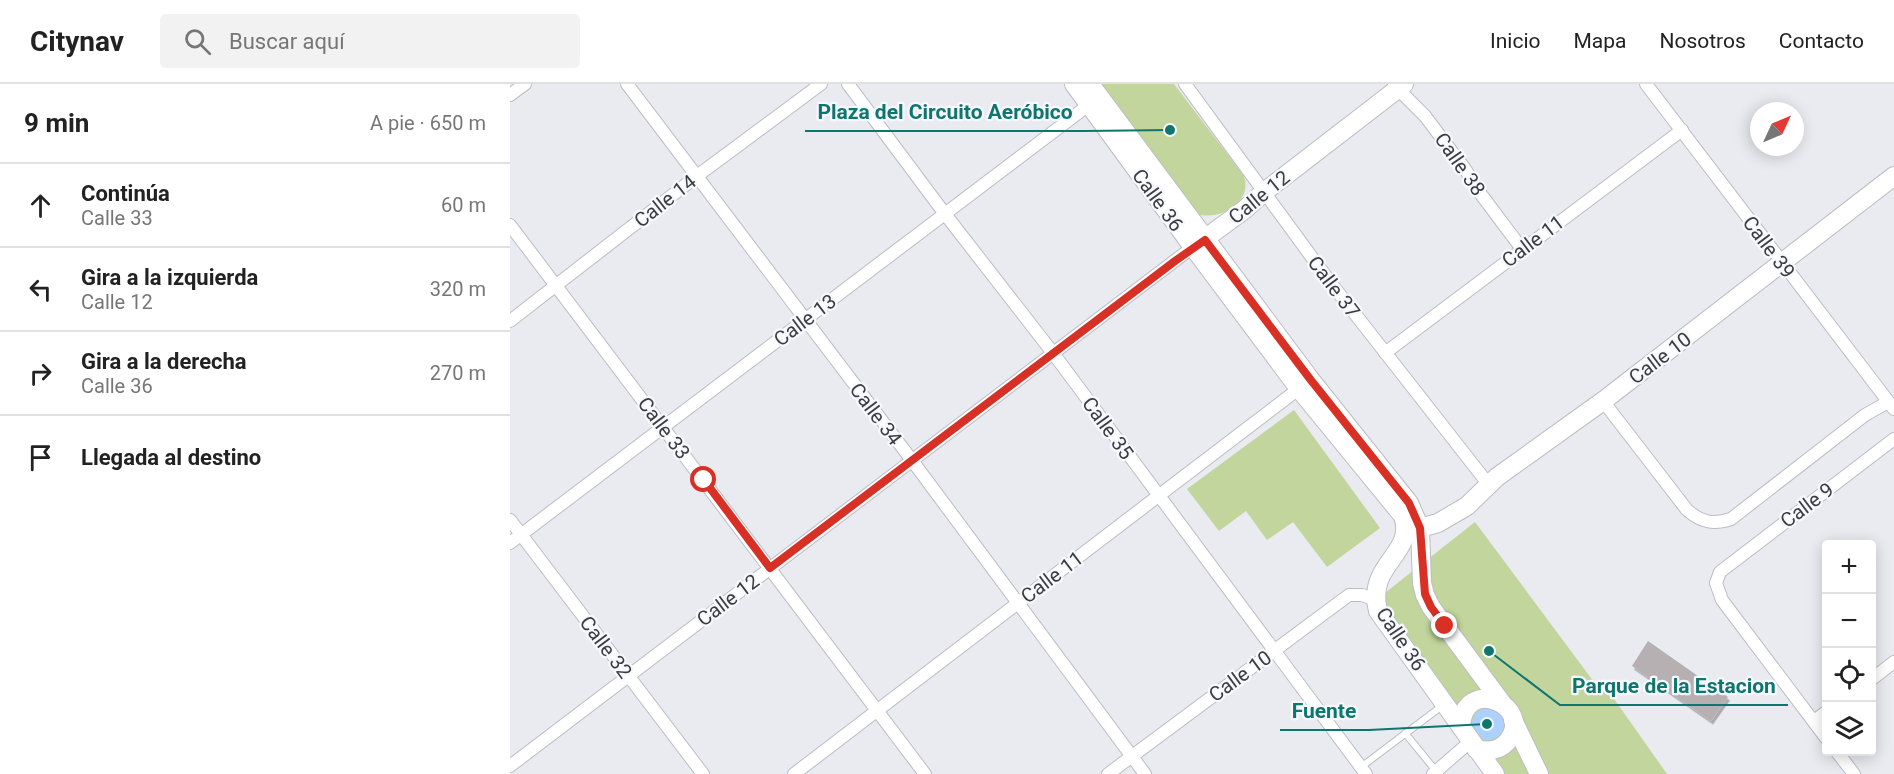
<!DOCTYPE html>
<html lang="es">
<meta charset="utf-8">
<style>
body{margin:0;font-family:Roboto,sans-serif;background:#f2f2f2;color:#222}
.controls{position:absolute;right:18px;bottom:18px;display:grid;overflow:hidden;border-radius:6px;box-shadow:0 3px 15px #0003}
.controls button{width:54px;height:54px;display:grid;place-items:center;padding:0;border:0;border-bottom:2px solid #e0e0e0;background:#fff;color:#222;font:30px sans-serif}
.compass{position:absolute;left:1240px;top:18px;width:54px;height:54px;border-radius:50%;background:#fff;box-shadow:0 3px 15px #0003;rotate:46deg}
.stop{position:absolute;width:18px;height:18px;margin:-14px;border:4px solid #d93025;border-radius:50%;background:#fff}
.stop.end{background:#d93025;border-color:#fff;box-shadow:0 2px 6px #0008}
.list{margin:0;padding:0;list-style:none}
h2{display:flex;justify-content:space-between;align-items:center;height:78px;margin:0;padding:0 24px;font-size:26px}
h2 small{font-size:20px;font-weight:400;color:#767676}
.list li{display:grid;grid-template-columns:39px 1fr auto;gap:18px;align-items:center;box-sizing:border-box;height:84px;padding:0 24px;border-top:2px solid #e0e0e0}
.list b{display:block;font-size:22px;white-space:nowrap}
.list p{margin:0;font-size:20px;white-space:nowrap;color:#767676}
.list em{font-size:20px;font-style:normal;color:#767676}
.icon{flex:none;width:33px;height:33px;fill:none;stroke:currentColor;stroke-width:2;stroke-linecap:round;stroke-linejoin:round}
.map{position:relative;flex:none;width:1384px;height:690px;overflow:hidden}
header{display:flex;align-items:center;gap:36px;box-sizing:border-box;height:84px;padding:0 30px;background:#fff;border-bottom:2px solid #e0e0e0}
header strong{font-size:28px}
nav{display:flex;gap:33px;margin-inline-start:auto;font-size:21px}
.search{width:420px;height:54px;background:#f2f2f2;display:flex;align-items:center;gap:15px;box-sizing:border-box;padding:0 21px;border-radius:6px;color:#767676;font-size:22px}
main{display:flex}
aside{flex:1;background:#fff}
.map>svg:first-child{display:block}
.green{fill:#c1d59c}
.water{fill:#add1fd}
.building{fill:#b6b0b2;filter:url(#shadow)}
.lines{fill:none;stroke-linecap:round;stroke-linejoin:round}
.lane-casing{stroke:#bcbdc3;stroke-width:8}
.street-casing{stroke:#bcbdc3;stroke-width:14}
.secondary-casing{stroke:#bcbdc3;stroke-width:20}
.lane{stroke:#fff;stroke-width:6}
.street{stroke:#fff;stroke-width:12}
.secondary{stroke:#fff;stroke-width:18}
.route{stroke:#d93025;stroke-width:8}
.labels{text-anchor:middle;stroke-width:4.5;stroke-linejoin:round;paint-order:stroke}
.street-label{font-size:20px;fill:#3b3c3e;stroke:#f6f8fe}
.leader{fill:none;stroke:#0f766e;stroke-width:2}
.callout-dot{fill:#0f766e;stroke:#f6f8fe;stroke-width:2}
.callout-label{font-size:21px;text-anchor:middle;font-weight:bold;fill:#0f766e;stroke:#f6f8fe;stroke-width:4.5;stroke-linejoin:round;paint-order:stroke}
</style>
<header>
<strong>Citynav</strong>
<div class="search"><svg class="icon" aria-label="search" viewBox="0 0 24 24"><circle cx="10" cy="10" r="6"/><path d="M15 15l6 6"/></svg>Buscar aquí</div>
<nav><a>Inicio</a><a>Mapa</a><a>Nosotros</a><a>Contacto</a></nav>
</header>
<main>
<aside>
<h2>9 min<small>A pie · 650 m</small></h2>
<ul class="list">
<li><svg class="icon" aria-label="ahead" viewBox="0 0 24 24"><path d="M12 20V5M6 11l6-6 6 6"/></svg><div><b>Continúa</b><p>Calle 33</p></div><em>60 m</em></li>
<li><svg class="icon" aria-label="left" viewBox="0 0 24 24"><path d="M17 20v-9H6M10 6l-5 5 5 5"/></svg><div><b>Gira a la izquierda</b><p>Calle 12</p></div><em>320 m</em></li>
<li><svg class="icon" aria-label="right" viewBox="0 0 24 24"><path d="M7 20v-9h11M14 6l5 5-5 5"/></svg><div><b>Gira a la derecha</b><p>Calle 36</p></div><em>270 m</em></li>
<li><svg class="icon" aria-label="arrive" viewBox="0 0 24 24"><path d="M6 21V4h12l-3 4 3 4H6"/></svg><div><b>Llegada al destino</b></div></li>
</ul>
</aside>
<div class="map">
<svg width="1384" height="690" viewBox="0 0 1384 690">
<defs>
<filter id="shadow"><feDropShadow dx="2" dy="3.5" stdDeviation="0" flood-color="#0004"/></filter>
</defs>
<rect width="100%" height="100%" fill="#e9ebf0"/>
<g class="green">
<path d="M 587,0 L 664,0 L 734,92 C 743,119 709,137 687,130 Z"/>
<path d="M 784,326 L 870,444 L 817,483 L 783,438 L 757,456 L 736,427 L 709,447 L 677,405 Z"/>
<path d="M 965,438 L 1084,598 L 1102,612 L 1157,690 L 985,690 L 866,516 Z"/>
</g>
<circle class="water" cx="978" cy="640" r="16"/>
<path class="building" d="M 1138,557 L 1218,613 L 1201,637 L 1122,582 Z"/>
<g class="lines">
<defs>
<g id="lane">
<path d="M 895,649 L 926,687"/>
<path d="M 851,683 L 932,622"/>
</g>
<g id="street">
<path d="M 117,0 L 401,375 L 635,690"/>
<path d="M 338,0 L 435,130 L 543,269 L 856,690"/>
<path d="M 675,0 L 820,198 L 979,401"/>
<path d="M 1136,0 L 1384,325"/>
<path d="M 884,1 L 915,32 L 955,85 L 970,109 L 1012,165"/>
<path d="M 0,11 L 15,0"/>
<path d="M 0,141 L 415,690"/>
<path d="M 0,237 L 187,92 L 311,0"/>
<path d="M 875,269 L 1172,46"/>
<path d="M 1093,317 L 1177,426 C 1191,438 1203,441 1221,435 L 1355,331 L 1378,318"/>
<path d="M 0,436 L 193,690"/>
<path d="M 0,459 L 584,17"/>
<path d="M 1362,595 L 1384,578"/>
<path d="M 1304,637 L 1316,628"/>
<path d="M 1316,654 L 1212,516 L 1206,499 L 1210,488 L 1384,355"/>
<path d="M 1327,668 L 1344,690"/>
<path d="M 0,682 L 683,163"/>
<path d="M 284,690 L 795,300"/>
<path d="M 598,690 L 839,511 L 852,511 L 866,516"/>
<path d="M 923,690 L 961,657"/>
</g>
<g id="secondary">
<path d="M 564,0 L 683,163 L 790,306 L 893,432 C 906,471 856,479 868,527 L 985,690"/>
<path d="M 580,0 L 800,295 L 899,419 L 910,444 L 912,499 L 915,511 L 921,523 L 992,619"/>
<path d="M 685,162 L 734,126 L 754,108 L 894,0"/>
<path d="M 910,444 L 928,439 L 957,422 L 987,393 L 1093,317 L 1384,92"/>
<path d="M 1003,636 L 1029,690"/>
<path d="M 951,643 C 953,590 1027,622 997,658 C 989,667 977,668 966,665"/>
</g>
</defs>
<use href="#lane" class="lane-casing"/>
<use href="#street" class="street-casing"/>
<use href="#secondary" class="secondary-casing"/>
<use href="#lane" class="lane"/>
<use href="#street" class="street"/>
<use href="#secondary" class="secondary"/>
</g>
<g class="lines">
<path class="route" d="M 194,396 L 260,484 L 665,177 L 695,156 L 800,295 L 899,419 L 910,444 L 915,510 L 921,523 L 935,542"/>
</g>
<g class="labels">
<g class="street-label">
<text transform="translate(950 80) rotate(55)" y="7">Calle 38</text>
<text transform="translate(749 113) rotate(-39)" y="7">Calle 12</text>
<text transform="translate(648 116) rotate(54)" y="7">Calle 36</text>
<text transform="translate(155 117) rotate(-38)" y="7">Calle 14</text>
<text transform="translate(1023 157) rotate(-37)" y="7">Calle 11</text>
<text transform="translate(1259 163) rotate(53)" y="7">Calle 39</text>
<text transform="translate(824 203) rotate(53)" y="7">Calle 37</text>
<text transform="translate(295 236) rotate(-37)" y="7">Calle 13</text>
<text transform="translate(1150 274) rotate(-37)" y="7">Calle 10</text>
<text transform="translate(366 330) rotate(53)" y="7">Calle 34</text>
<text transform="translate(154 344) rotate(53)" y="7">Calle 33</text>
<text transform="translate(598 344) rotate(54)" y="7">Calle 35</text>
<text transform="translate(1297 421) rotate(-37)" y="7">Calle 9</text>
<text transform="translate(542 493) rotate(-37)" y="7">Calle 11</text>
<text transform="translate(218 516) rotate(-37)" y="7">Calle 12</text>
<text transform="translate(891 555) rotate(56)" y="7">Calle 36</text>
<text transform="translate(96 563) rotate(53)" y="7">Calle 32</text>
<text transform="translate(730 592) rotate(-36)" y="7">Calle 10</text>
</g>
</g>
<path class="leader" d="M660 46L575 47H295M979 567L1050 621H1278M977 640L859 646H770"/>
<g class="callout-dot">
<circle cx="660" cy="46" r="6"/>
<circle cx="979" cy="567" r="6"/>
<circle cx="977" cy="640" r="6"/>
</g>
<g class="callout-label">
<text x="435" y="35">Plaza del Circuito Aeróbico</text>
<text x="1164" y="609">Parque de la Estacion</text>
<text x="814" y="634">Fuente</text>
</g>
</svg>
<div class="controls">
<button>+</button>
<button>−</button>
<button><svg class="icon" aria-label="locate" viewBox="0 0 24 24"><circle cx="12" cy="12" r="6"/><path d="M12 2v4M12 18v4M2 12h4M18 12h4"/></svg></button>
<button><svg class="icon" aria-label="layers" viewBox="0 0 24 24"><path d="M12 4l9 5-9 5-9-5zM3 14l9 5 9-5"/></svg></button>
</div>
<svg class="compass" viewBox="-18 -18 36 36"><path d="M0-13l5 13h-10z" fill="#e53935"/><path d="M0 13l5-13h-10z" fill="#767676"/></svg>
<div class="stop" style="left:194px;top:396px"></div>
<div class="stop end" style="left:935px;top:542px"></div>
</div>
</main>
